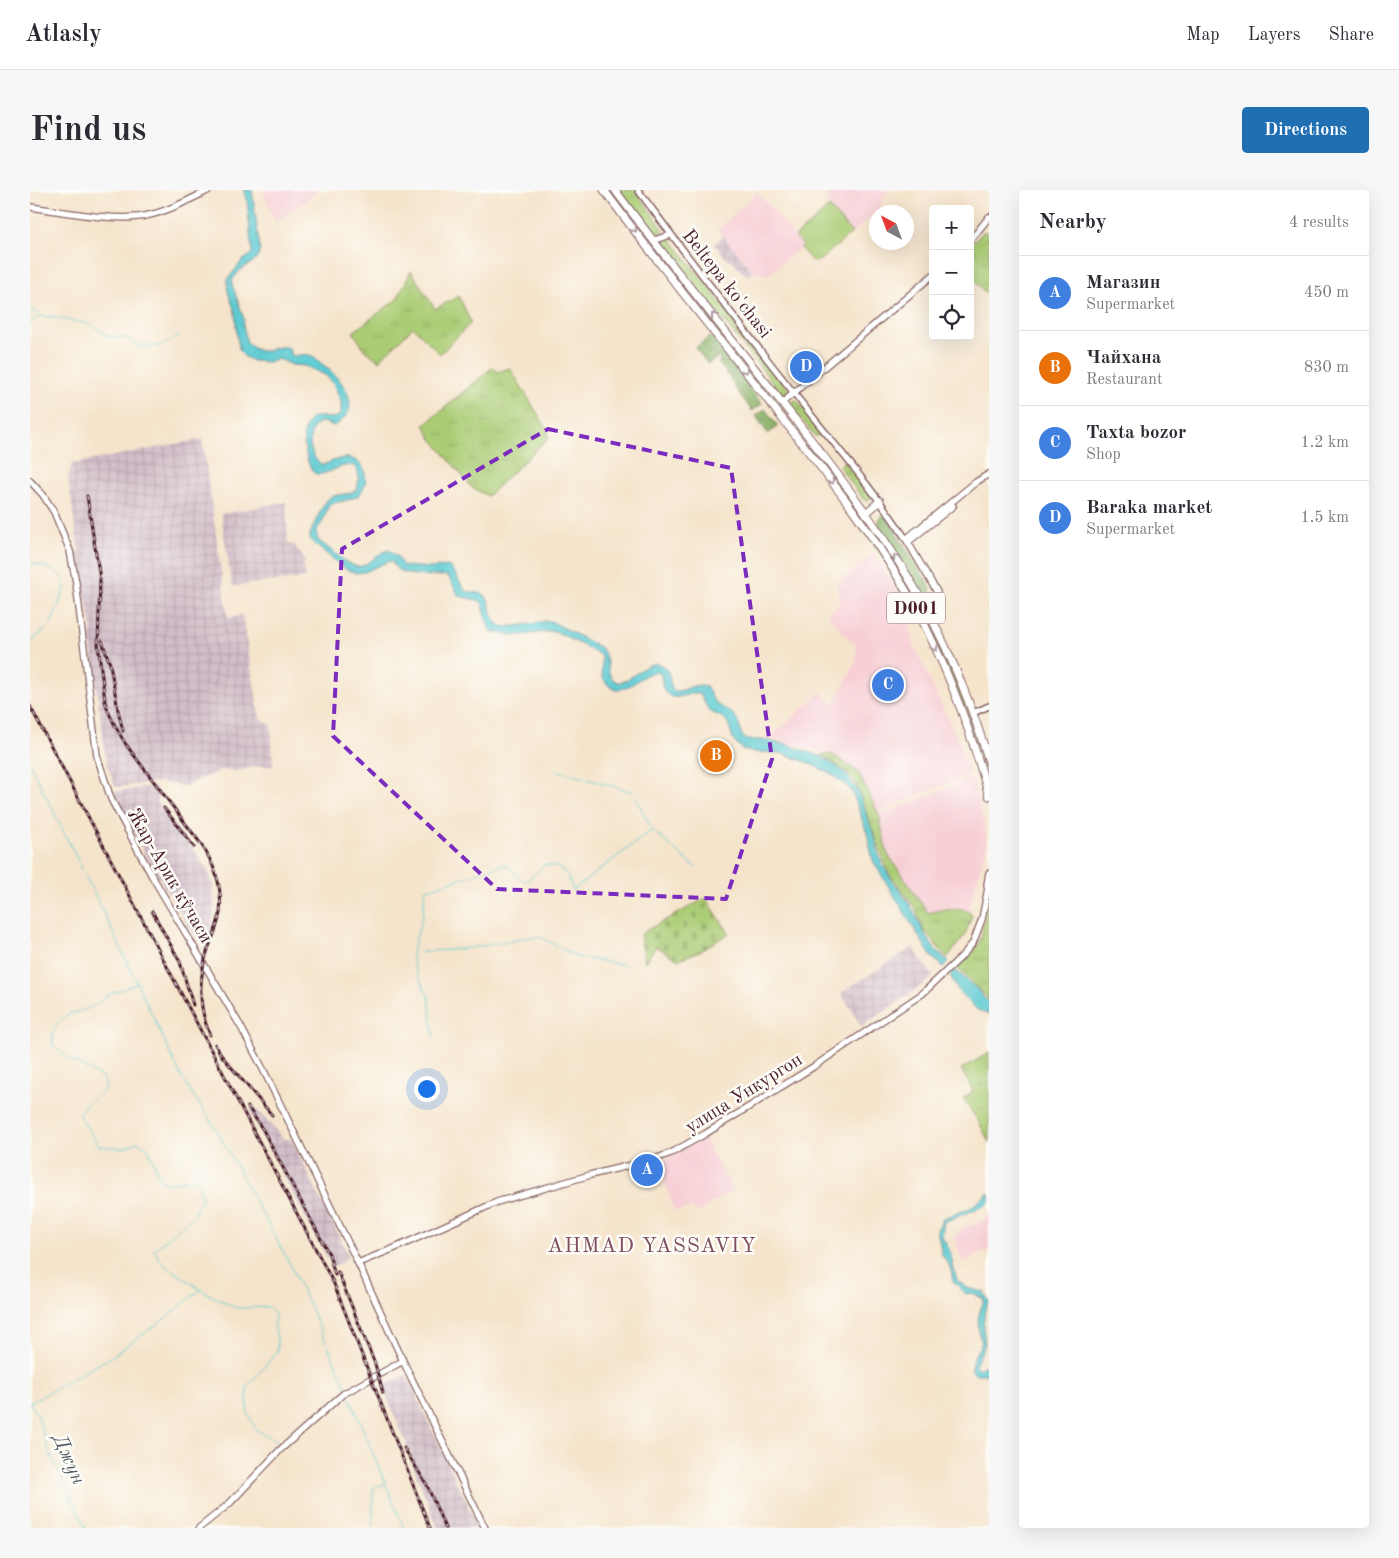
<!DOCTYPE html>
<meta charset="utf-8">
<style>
body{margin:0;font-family:"Old Standard TT",serif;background:#f7f7f7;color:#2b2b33}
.controls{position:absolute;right:15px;top:15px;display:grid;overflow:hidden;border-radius:5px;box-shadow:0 5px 20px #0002}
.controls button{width:45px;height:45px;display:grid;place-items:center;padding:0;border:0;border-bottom:1px solid #e1e1e2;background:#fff;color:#2b2b33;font:25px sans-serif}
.compass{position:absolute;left:839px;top:15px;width:45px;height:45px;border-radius:50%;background:#fff;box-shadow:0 5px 20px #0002;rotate:319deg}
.you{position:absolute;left:396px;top:898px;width:18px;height:18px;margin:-12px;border:4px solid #fff;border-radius:50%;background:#1a73e8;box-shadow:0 0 0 8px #1a73e833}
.badge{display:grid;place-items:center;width:32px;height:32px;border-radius:50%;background:#1f6fb2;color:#fff;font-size:16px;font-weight:700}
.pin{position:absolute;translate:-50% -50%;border:2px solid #fff;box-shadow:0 1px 5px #0006}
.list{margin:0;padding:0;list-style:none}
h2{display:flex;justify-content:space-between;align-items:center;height:65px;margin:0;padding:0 20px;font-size:21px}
h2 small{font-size:16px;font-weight:400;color:#7c7c81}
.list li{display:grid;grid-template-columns:32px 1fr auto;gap:15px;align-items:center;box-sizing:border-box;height:75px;padding:0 20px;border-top:1px solid #e1e1e2}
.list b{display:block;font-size:19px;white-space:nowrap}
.list p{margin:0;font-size:16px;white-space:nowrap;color:#7c7c81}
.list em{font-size:16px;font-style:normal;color:#7c7c81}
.icon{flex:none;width:28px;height:28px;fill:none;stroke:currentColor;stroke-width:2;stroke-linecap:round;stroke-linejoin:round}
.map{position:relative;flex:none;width:959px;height:1338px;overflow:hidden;border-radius:5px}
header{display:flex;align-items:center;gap:30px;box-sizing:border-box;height:70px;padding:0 25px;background:#fff;border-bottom:1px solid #e1e1e2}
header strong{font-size:24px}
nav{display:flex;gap:28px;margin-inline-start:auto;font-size:18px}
.intro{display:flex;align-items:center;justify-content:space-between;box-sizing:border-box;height:120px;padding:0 30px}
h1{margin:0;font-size:35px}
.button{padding:12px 22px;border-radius:5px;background:#1f6fb2;color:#fff;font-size:18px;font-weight:700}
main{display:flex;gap:30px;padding:0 30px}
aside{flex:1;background:#fff;border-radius:5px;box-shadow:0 5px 20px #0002}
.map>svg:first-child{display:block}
.built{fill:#f7cfd5}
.industrial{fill:url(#industrial-grid)}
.grass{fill:url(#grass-tufts);stroke:#7a7650}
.forest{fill:url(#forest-crowns);stroke:#696848}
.cemetery{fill:url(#cemetery-stones);stroke:#7a7650}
.park{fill:url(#park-crowns);stroke:#7a7650}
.pitch{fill:#abcc75;stroke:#7a7650}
.water{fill:#5dcad1;stroke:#54747e}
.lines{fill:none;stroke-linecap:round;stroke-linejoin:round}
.stream{stroke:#5dcad1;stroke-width:1}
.tertiary-casing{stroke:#866463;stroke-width:8}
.secondary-casing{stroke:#866463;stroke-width:8}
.trunk-casing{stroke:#866463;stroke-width:9}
.tertiary{stroke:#fff;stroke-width:5}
.secondary{stroke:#fff;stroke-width:5.5}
.trunk{stroke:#fff;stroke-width:7}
.rail-casing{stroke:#4a1f2b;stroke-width:3}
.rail{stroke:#fdfcf7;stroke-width:1;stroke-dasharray:4;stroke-linecap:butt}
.oneway{stroke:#ae9aa0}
.marked{fill:none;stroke:#7b2cbf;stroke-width:4;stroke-dasharray:10 6;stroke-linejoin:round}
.labels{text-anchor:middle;stroke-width:5;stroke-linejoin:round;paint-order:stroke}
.shield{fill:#fdfcf7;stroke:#806168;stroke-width:1}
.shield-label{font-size:18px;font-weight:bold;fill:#4a1f2b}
.street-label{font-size:19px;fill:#4a1f2b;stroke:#fdfcf7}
.water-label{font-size:20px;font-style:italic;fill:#515b65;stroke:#fdfcf7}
.quarter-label{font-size:21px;letter-spacing:1px;fill:#7e505f;stroke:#fdfcf7}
</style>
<header>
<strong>Atlasly</strong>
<nav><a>Map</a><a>Layers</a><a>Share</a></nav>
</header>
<div class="intro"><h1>Find us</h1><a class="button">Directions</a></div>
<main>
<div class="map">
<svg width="959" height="1338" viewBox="0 0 959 1338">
<defs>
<pattern id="industrial-grid" width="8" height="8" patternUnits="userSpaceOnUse" patternTransform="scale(1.25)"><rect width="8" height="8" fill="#d2bdc8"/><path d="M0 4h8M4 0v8" fill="none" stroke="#b6a2ac"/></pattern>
<pattern id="grass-tufts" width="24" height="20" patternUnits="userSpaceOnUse" patternTransform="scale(1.25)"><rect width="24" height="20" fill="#abcc75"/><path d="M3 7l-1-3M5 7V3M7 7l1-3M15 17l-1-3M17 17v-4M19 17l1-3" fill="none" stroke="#95af65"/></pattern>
<pattern id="forest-crowns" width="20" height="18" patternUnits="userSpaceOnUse" patternTransform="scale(1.25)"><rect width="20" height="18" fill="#88b066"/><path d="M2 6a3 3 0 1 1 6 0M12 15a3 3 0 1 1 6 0" fill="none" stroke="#718f54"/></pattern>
<pattern id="cemetery-stones" width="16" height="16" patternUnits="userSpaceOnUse" patternTransform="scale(1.25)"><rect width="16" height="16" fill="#abcc75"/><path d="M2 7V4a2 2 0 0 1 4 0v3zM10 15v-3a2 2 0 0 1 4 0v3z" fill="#95af65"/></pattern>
<pattern id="park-crowns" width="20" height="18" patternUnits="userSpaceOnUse" patternTransform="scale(1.25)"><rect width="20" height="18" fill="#abcc75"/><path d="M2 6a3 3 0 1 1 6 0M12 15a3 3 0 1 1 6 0" fill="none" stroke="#95af65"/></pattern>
</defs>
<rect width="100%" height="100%" fill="#fdfcf7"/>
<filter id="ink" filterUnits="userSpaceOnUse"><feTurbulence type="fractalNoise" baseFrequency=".02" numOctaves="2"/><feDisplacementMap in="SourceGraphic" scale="10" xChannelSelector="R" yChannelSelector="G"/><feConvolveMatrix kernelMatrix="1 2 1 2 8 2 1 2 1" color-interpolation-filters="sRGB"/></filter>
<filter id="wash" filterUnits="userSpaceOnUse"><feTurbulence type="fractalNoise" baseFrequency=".0096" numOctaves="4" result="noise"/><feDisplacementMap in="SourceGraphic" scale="20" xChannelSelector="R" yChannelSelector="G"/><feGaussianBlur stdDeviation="1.12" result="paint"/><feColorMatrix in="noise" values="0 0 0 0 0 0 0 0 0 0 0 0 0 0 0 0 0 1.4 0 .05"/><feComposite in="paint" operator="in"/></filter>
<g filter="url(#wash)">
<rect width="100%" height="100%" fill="#f5e4cb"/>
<g class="built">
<path d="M 233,0 L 287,0 L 271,15 L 245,32 Z"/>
<path d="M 792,0 L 859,0 L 854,7 L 850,19 L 822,43 L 799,17 L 797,7 Z"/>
<path d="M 727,2 L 773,55 L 739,85 L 723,83 L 688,40 Z"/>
<path d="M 843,363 L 882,423 L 883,433 L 878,439 L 885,448 L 882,452 L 928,550 L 940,584 L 847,623 L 828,582 L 802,564 L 739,549 L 791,502 L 804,515 L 826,471 L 826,455 L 812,442 L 798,423 L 811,412 L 807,395 Z"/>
<path d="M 943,588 L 954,633 L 957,656 L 938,721 L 916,717 L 898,724 L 857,663 L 849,625 Z"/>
<path d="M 674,949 L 703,1000 L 666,1023 L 663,1018 L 644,1021 L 629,972 Z"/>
<path d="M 959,1025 L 959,1060 L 933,1072 L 924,1047 L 933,1038 L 951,1032 Z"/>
</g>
<g class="industrial">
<path d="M 693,46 L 723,82 L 719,86 L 711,81 L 703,71 L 698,70 L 684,54 Z"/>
<path d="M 172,249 L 198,428 L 212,425 L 230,529 L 241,535 L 243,576 L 228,576 L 208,581 L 191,580 L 154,596 L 129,592 L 86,597 L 77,576 L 60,448 L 62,437 L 45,364 L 49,362 L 38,288 L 42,274 Z"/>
<path d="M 256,312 L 258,354 L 264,355 L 276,371 L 273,373 L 275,388 L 202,396 L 191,324 Z"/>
<path d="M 124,596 L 131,605 L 126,611 L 167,664 L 178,681 L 183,696 L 184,724 L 180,743 L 162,742 L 116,666 L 94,625 L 95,624 L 92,619 L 88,618 L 81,602 Z"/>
<path d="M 883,757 L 903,787 L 854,822 L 831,836 L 811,803 Z"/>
<path d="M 224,917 L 254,949 L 261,949 L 319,1066 L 315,1069 L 314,1071 L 302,1077 L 219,921 Z"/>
<path d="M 377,1186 L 424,1286 L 424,1291 L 428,1295 L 449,1338 L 408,1338 L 381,1271 L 383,1269 L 353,1198 L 360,1192 Z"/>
</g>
<g class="grass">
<path d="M 590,0 L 605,0 L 635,41 L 625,45 Z"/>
<path d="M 591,14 L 697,150 L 695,151 L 589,16 Z"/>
<path d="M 641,49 L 759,200 L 759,204 L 754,207 L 630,51 Z"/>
<path d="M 381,81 L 405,119 L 429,106 L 441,133 L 410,164 L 383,137 L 349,171 L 334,159 L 323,142 L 367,109 Z"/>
<path d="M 463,177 L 467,182 L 480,178 L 517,239 L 519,247 L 458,306 L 442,298 L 402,249 L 394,235 Z"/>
<path d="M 767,210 L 792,242 L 788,246 L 785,246 L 760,215 L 763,211 Z"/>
<path d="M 779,254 C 805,288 832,322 856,357 C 902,427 935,505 959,584 L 959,593 L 937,526 L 897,433 L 777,255 Z"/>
<path d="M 814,271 L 816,271 L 843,306 L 838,311 L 834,310 L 809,277 Z"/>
<path d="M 802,564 L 828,582 L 849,625 L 857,663 L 898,723 C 912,720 931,713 942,725 L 935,745 L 917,768 L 893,739 L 885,718 L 858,682 L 825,592 C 816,580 804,573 791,565 Z"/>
<path d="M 959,705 L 959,810 L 927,778 L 948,756 L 951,748 Z"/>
<path d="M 959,863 L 959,952 L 950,934 L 933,908 L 943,901 L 931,879 Z"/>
</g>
<g class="forest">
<path d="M 681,146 L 732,214 L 722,221 L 703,195 L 704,194 L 688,172 L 691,170 L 688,167 L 678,174 L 665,158 Z"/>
<path d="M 735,219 L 748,236 L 738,244 L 726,226 Z"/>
<path d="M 855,324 L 901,398 L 900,405 L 897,408 L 893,407 L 849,335 L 849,328 Z"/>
</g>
<path class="cemetery" d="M 676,708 L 699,743 L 672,760 L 648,770 L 626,756 L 615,772 L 610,746 L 617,740 Z"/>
<path class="park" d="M 954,41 L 959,45 L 959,107 L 942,88 L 940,89 L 940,56 Z"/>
<path class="pitch" d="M 799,17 L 822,43 L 790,70 L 783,72 L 770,58 L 773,55 L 765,47 Z"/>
<g class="water">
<path d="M 214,0 L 222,0 L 230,59 L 228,67 L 223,72 L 210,80 L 203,89 L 202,94 L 214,129 L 213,135 L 217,153 C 237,171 242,152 259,158 L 260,163 L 263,166 C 268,165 274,164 279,165 C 285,166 290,173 295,176 C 315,193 335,218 304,236 C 301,235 296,233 292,232 C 277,232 275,267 293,275 C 301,272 310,267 319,268 C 336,271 341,293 329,305 C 321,311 308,311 299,315 L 293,331 L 286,341 L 288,350 L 316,372 L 327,377 C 340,376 346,363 359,360 L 367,366 L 373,376 L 403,378 L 418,376 C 427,382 429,394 436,401 L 454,404 C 462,413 460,424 467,434 L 476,437 L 501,434 L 515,431 L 521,431 L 571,458 C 580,468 575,483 584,490 C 598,502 618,459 636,479 C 642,486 638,494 644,501 C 656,502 663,492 676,496 C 680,501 681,509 686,513 C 694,520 701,519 707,530 C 712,537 708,545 717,550 L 732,550 L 756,554 L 790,566 L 808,577 L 817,585 L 828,601 L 847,654 C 849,680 869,696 882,718 C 892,737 899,759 919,771 L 913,777 L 901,766 L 843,671 L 837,643 L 823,604 L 819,598 L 800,583 L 771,570 L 750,563 L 722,562 L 714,560 L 704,552 L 698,533 L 692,527 L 679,521 L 670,504 C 658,501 644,514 635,502 C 631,497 633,489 630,483 C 626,482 622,482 618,484 C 606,490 592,507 578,495 C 575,492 572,488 572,485 C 571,480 572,474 572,468 L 569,464 L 525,441 L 483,446 L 461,441 C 455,431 456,421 451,411 L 429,406 L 418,386 C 404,385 367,389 363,373 L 359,371 L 335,382 L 326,383 L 315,379 L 282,352 C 280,349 280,349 280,345 C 281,340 294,312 298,309 C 306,302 319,307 327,299 C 336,254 298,288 286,284 C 278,282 272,250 274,242 C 275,236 278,233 281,228 C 294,223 299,233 311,224 L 311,211 L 303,193 L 295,185 L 275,176 L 262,175 L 249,169 L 239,172 L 223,171 L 215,167 L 210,162 L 207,148 L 205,122 L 198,102 L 197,90 L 212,71 L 218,67 L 222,63 L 217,10 Z"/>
<path d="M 925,780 L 947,799 L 954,808 L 959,812 L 959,825 L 946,819 L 928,801 L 920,785 Z"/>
<path d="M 959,1003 L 959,1012 L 954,1016 L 914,1032 L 912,1047 L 919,1059 L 926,1087 L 928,1091 L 937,1098 L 954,1102 L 959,1112 L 955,1119 L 953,1137 L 955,1154 L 945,1175 L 948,1179 L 954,1176 L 959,1178 L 959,1184 C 956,1184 950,1184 947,1184 C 933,1180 949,1159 952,1152 C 948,1147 947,1127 950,1121 C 951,1116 954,1114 954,1109 L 942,1103 L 936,1104 L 923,1091 L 920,1077 L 912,1065 L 907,1040 L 911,1033 L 911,1029 L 940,1018 Z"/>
</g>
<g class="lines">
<g class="stream">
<path d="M 0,118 L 9,126"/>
<path d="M 0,133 L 10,126 L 23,127 L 59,134 L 80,147 L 92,147 L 102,150 L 110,156 L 130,156 L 149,146"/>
<path d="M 0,372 C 15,378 33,379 35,398 L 21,434"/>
<path d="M 0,453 L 16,439"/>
<path d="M 0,574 L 71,717 L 153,890 L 186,939 L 262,1078 L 316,1196"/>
<path d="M 526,580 L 603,602"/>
<path d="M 606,608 L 622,640 L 666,678"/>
<path d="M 391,762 L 441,758 L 502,747 L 512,748 L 547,767 L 595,775"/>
<path d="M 107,793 L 78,805 L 67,814 L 54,820 L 39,824 L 27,834 L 23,843 L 23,855 L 39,869 L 73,888 L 76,899 L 54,917 L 49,925 L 69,956 L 93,958 L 108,952 L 118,958 L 130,989 L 138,994 L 160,989 L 168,993 L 172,1009 L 163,1026 L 124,1060 L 133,1074 L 176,1103 L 206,1118 L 238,1117 L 245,1124 L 244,1135 L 247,1148 L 247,1162 L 217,1197 L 217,1221 L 226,1240 L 250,1252"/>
<path d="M 404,847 L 399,807 L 388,786 L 382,770 L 383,759 L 393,724 L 395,700 L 475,674 L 495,692 L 514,675 C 534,676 537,682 543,700 L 622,640"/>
<path d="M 320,1208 L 374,1338"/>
<path d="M 0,1213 L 81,1167 L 140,1125 L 170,1100"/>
<path d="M 0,1213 L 7,1224 L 19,1261 L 56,1338"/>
<path d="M 343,1338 L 343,1298 L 355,1294"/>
</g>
</g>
</g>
<g filter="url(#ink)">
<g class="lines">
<defs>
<g id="tertiary">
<path d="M 608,0 C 660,70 713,139 767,207 C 804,254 843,299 876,349"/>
<path d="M 624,50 L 641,45"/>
<path d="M 943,523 L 959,516"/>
</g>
<g id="secondary">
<path d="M 0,17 C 33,21 83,32 115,26 C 137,22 159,10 179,0"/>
<path d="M 940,51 L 959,27"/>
<path d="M 752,213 L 903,85"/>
<path d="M 0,291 L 13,305 L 24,322 L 40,361 L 46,393 L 67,566 L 81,609 L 122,686 L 211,837 L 233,879 L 328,1073 L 373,1171 L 455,1338"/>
<path d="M 878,352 L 923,316"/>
<path d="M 901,425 L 899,413 L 907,402 L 876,349 L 946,292 L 959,284"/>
<path d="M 957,695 L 959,683"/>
<path d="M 328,1073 L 365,1058 L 467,1012 L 560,985 L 622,970 L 641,963 L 675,944 L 783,877 L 892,804 L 931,767 L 943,753 L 952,729 L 959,693"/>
<path d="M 169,1338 L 199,1314 L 250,1260 L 313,1204 L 373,1171"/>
</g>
<g id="trunk">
<path d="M 574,0 C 632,79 695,155 755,232 C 803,292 850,352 887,420 C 918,479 941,542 959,606"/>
<path d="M 585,0 C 641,76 702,149 760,223 C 809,285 858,349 896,418 C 922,466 943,519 959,572"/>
<path d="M 836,323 L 850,311"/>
</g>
</defs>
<use href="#tertiary" class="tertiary-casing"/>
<use href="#secondary" class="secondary-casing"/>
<use href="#trunk" class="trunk-casing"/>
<use href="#tertiary" class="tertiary"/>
<use href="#secondary" class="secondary"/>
<use href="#trunk" class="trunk"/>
<defs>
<g id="rail">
<path d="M 57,306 L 70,389 L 68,454 L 75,511 C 79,527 88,542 97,556 L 171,654 C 185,675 193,697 190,723 C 188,736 183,747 178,759 C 168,789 168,817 180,845"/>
<path d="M 72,451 L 80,474 L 88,520 L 93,541"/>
<path d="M 0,516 L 304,1094 L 400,1338"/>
<path d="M 134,618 L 164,657"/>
<path d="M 122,721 L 150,772 L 163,815"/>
<path d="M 185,854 L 191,865 L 242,925"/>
<path d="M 218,917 L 233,940 L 299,1064 L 305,1085"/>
<path d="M 308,1082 L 345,1174 L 353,1203"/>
<path d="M 374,1258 L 397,1295 L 415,1338"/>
</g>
</defs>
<use href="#rail" class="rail-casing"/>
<use href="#rail" class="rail"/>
</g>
<defs><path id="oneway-chevron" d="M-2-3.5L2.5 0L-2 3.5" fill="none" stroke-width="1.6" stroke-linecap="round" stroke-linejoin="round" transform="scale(1.25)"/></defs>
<g class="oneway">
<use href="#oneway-chevron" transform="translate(604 39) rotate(52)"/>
<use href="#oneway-chevron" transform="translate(684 126) rotate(-128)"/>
<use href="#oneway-chevron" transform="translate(715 180) rotate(52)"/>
<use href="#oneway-chevron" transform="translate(801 291) rotate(53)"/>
<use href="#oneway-chevron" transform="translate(866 368) rotate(-123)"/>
<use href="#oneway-chevron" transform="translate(905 458) rotate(65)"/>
</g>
</g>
<path class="marked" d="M 518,239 L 701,278 L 742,569 L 696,709 L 467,699 L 303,546 L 312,359 Z"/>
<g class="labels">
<rect class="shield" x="857" y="402.5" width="58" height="31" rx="4"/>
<g class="shield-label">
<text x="886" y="424">D001</text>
</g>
<g class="street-label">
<text transform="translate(698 93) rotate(52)" y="7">Beltepa ko'chasi</text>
<text transform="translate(141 685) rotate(60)" y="7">Жар-Арик кўчаси</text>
<text transform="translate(713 902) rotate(-32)" y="7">улица Ункургон</text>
</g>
<g class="water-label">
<text transform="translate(40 1269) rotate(66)" y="7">Джун</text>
</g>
<g class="quarter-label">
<text x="622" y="1062">AHMAD YASSAVIY</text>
</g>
</g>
</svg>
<div class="controls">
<button>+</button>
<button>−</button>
<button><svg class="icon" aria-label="locate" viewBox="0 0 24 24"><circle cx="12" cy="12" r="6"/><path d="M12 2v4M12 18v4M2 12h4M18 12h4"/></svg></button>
</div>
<svg class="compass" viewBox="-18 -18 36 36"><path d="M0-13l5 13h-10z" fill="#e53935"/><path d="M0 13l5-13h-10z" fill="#7c7c81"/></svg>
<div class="you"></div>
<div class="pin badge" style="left:617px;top:980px;background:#3f7fe0">A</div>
<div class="pin badge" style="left:686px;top:566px;background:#e8710a">B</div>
<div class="pin badge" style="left:858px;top:495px;background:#3f7fe0">C</div>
<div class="pin badge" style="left:776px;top:177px;background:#3f7fe0">D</div>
</div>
<aside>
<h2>Nearby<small>4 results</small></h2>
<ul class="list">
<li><span class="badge" style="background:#3f7fe0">A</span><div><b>Магазин</b><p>Supermarket</p></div><em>450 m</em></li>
<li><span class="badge" style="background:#e8710a">B</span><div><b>Чайхана</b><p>Restaurant</p></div><em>830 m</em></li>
<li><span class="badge" style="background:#3f7fe0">C</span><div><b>Taxta bozor</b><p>Shop</p></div><em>1.2 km</em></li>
<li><span class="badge" style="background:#3f7fe0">D</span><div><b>Baraka market</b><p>Supermarket</p></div><em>1.5 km</em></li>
</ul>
</aside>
</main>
